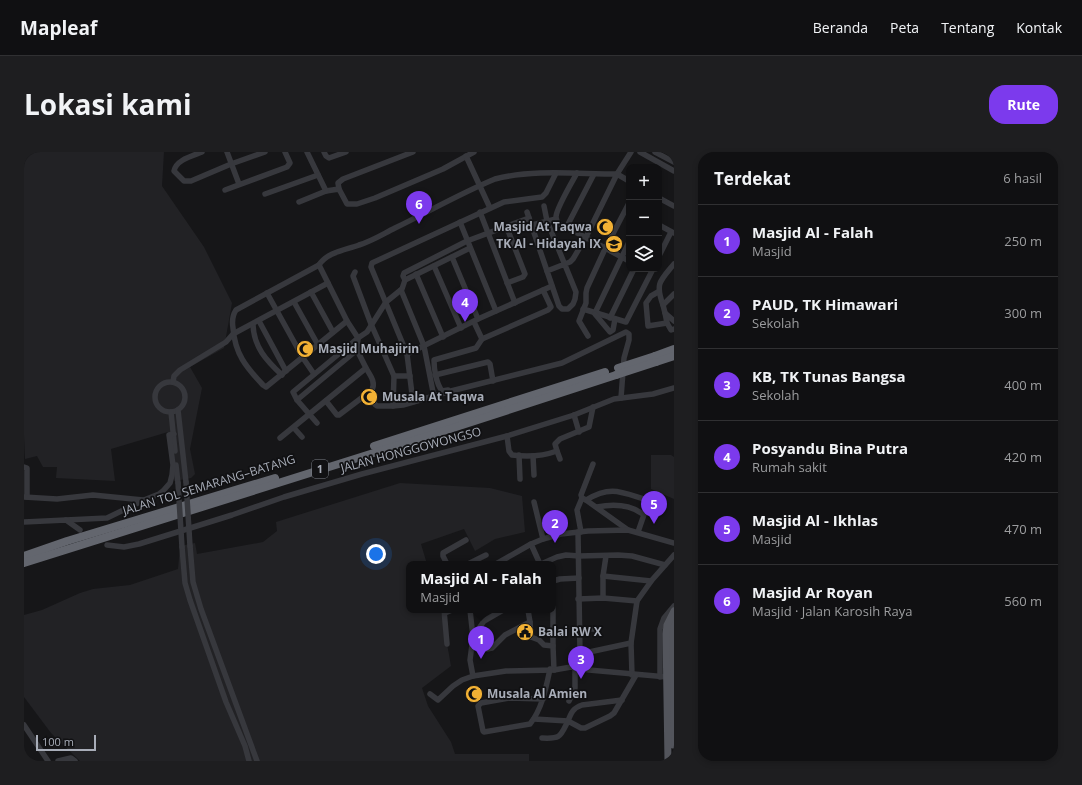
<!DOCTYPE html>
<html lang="id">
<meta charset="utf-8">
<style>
body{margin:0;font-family:"Open Sans",sans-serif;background:#1e1e20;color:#f1f3f6}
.controls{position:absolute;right:12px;top:12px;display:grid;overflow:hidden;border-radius:8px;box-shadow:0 2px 6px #0003}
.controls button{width:36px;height:36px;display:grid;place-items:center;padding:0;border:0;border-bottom:1px solid #303032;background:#101012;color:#f1f3f6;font:20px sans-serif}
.scale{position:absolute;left:12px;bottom:10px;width:60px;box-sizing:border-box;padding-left:4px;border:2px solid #a8adb8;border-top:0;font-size:11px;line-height:14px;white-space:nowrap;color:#a8adb8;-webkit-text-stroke:3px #111113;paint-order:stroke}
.you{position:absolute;left:352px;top:402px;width:14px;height:14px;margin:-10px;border:3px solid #fff;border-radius:50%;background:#1a73e8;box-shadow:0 0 0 6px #1a73e833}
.badge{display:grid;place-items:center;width:26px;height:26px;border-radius:50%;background:#7c3aed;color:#fff;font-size:13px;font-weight:700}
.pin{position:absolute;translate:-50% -33px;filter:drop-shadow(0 1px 2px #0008)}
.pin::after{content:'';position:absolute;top:21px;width:14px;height:12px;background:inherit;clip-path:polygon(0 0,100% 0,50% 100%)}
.popup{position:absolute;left:382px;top:409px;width:150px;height:52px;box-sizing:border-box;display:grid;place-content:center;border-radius:8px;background:#101012;filter:drop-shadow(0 1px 3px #0005);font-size:13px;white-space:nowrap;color:#9c9d9f}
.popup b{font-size:15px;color:#f1f3f6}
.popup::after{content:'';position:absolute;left:50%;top:100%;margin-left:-8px;border:8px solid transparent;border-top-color:#101012}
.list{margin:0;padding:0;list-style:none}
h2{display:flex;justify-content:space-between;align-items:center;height:52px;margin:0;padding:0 16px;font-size:17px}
h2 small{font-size:13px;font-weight:400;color:#9c9d9f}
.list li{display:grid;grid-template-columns:26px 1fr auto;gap:12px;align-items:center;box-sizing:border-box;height:72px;padding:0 16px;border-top:1px solid #303032}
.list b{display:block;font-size:15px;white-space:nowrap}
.list p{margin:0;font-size:13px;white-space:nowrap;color:#9c9d9f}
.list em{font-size:13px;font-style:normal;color:#9c9d9f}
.icon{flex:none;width:22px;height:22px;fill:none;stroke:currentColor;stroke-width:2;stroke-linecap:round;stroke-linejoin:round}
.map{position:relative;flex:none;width:650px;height:609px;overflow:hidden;border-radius:16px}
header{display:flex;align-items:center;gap:24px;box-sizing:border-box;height:56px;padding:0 20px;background:#101012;border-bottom:1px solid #303032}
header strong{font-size:19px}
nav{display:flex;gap:22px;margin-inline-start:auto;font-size:14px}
.intro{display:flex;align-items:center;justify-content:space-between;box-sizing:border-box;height:96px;padding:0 24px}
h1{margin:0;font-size:28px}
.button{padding:10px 18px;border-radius:16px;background:#7c3aed;color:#fff;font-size:14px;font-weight:700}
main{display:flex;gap:24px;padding:0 24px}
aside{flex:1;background:#101012;border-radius:16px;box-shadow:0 2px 6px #0003}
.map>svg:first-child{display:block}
.built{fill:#222225}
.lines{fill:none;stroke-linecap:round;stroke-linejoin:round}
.minor{stroke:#37383d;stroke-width:5.5}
.major{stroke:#53555c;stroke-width:7}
.highway{stroke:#63666e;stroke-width:8}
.minor-bridge{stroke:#37383d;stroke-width:5.5}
.highway-bridge{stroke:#63666e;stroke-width:8}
.labels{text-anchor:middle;stroke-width:3.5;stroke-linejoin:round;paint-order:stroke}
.shield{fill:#111113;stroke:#7b7e86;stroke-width:1}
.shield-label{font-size:11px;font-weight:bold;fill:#a8adb8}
.poi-label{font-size:12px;font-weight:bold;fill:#a8adb8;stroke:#111113;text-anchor:start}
.street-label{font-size:12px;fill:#a8adb8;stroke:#111113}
</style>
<header>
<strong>Mapleaf</strong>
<nav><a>Beranda</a><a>Peta</a><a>Tentang</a><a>Kontak</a></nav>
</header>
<div class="intro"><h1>Lokasi kami</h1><a class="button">Rute</a></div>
<main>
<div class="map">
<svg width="650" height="609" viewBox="0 0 650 609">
<rect width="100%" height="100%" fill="#161618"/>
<g class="built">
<path d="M 0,0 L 140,0 L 138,34 L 180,95 L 208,151 L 200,196 L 166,215 L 178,236 L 166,297 L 171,322 L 167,326 L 150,329 L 148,300 L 144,280 L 87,297 L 91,329 L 32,326 L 33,315 L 19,315 L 13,304 L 1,307 L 0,283 Z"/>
<path d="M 627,303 L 647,303 L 650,305 L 650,347 L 627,337 Z"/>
<path d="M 376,331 L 466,336 L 498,344 L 501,380 L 471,387 L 451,399 L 440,377 L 397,392 L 403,412 L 385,412 L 385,458 L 417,458 L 427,514 L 398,536 L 404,554 L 427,590 L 431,602 L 505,602 L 505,609 L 56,609 L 27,581 L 0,545 L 0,463 L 18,458 L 56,441 L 69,437 L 106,433 L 154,417 L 156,394 L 171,391 L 173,402 L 239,390 L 253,379 L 252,370 Z"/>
</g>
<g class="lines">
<g class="minor">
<path d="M 178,0 C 168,4 152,8 150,19 L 160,29 L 167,29 L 207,12 L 241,0"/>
<path d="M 203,0 L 215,32"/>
<path d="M 283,0 L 302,39 L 315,37 L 323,52 L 333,52 L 351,46 L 419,17 L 450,0"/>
<path d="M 300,0 L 302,4 L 305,6 L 322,0"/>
<path d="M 616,0 L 650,19"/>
<path d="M 631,0 L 650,10"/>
<path d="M 442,4 L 466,56"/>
<path d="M 553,21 C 548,30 532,57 532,65 C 532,68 534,71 536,73 C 560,83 582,97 605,109"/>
<path d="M 605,29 L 593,22 L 607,0"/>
<path d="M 315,37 L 314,31 L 319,27 L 389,0"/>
<path d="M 201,38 L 263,15 L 266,11 L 261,0"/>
<path d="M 241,42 L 294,23"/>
<path d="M 635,46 L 650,54"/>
<path d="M 275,50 L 302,39"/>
<path d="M 456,60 L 491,151"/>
<path d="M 503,60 L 523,119"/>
<path d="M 436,70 L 472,159"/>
<path d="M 508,73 L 532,67"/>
<path d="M 635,73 L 650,81"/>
<path d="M 483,76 L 501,122 L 499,125 L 483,131"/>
<path d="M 542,76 L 570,22"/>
<path d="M 635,104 L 647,80"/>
<path d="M 428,105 L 454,167"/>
<path d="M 295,113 C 303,100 322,98 335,93 C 348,89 359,82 371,76 C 404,60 437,41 471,27 C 510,17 553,22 593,22 L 562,85 L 549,107 L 546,110 L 523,119 L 535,154 L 538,157 L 544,157 L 549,152 L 551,147 L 552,140 L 523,69 L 520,54"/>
<path d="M 295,113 L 212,158 C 208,164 208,170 209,176 C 211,202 222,215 239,233 L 242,235 L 323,169"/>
<path d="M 410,114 L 437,176"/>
<path d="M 331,120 L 329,124 L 347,172 L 370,224"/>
<path d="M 392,122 L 419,185"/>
<path d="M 381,128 L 446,96"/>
<path d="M 377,138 L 400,194 L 410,245"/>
<path d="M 287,140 L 309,180"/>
<path d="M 634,140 L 627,144 L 622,151 L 624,174 L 643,171"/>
<path d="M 243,141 L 279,206 L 290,222"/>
<path d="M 270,150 L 294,193"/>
<path d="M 639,153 C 631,131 636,129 650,112"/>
<path d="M 559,157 L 602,170 L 629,117"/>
<path d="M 571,161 L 605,90"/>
<path d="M 641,161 L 639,153 L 650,142"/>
<path d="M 571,162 L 586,180 L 589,178 L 591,167"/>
<path d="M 586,166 L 610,117"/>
<path d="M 235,169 L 262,219"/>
<path d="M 650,169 L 641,161 L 643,171 L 647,178 L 650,177"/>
<path d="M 450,170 L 458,187 L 524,158 L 527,155 L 519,138"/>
<path d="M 229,173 C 230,195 242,208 258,223"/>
<path d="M 564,184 L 555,169 L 562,151 L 562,141 L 563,136 L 581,97 L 605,51"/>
<path d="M 383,202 L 454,167 L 528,134"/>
<path d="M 411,223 L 464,210 L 466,212 L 469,229"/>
<circle cx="146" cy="245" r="15"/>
<path d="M 149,230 L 150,224 L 156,218 L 202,190 L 209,182 L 304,131"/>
<path d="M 348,238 C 348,244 347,250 353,254 L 369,254 L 370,224 L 386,224"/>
<path d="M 424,238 L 418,239 C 412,231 410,217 410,208 L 452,196 L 458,187"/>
<path d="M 273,248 L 333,198"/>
<path d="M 302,249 L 313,263 L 315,263 L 348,238 C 352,230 346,223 342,216"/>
<path d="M 389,250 L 383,202 L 347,115 L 348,111 L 480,50 L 518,45 L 522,41 L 532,21"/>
<path d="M 369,254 L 379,253 L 427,239 L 538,211 L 602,180 L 605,182 L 605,188 L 600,206 L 597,246"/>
<path d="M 154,258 L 162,330"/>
<path d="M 147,260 L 151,299"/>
<path d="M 550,263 L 555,280"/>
<path d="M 293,271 L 273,248 L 269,240 L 334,186 L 343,180 L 362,150 L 378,137 L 381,128 L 379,124 L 380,121 L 443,89 L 505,66"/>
<path d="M 270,276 L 278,285"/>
<path d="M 483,284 L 485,299 L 488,303 C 502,305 519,304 533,299 L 531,292 L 536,287 L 565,275 L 569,255"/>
<path d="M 256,286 L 342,216 L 333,198 L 334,186 L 323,169 L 295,113"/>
<path d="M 533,299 L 536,307"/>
<path d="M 495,303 L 496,327"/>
<path d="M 509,304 L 510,323"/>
<path d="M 152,313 L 154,331"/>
<path d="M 0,315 L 3,316 L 3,345"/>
<path d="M 0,345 L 33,347 L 69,343 L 119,348"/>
<path d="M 562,348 L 558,346 L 557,343 L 569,312"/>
<path d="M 510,350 L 519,387"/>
<path d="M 573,355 C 589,352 604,352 617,361"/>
<path d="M 42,368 L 83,366 L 120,348 L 135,342 L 139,339 L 146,331 L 148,323 L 149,313 L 145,283 L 150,282"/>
<path d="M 0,370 L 42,368 L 56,378"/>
<path d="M 604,378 L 562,348 C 587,333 597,340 623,348 L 624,351 L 614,380"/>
<path d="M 557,380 L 553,358 L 558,346"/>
<path d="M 507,392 L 516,412"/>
<path d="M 83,393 L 100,395 L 115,392 L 208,363 L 260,345 L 338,322 L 483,284 L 550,263 L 590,247 L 629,242 L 650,236"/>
<path d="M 166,394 L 169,430 L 177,457 L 233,609"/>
<path d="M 158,395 L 161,431 L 166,448 L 202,550 L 221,594 L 225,609"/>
<path d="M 423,412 L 419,404 L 419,401 L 442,388"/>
<path d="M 444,412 L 462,403"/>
<path d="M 472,412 L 507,392 L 519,387 L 537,382 L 564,379 L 604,378 L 650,391"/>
<path d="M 517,412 L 533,405 L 542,403 L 555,404 L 594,403 L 608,404 L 641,413"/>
<path d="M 579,424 L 627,429"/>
<path d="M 529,429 L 529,494 L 530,518"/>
<path d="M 529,429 L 536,427 L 555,426"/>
<path d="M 579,446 L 579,424 L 582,404"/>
<path d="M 554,447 L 579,446 L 613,449"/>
<path d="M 420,458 L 423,492"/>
<path d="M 446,458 L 449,485 L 446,508 L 449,524"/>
<path d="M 421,461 L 428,458"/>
<path d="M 506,470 L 507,485 L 515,488 L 520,493 L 529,494"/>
<path d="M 556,477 L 571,477"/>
<path d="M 449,485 L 460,469 L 479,458"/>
<path d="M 448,493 L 463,497 L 468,496 L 481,483 L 506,470 L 504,458"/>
<path d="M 556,502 L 607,491"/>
<path d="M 547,515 L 554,508 L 556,502 L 554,380"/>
<path d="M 608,523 L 607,491 L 613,449 L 628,428 L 650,403"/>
<path d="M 636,525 L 636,477 L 640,466 L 650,454"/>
<path d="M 406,542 L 414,548 L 429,534 L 438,528 L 449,524 L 482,519 L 530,518 L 547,515 L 565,518 L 643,525"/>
<path d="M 519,547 L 485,546 L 457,551 L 454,554 L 459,579 L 460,580 L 506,572 C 518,557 522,536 526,517"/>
<path d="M 545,549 L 551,536 L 551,516"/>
<path d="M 510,567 L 544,569 C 547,561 549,556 558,553 L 598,548"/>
<path d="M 0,573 L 24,609"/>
<path d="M 518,586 C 537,587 536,585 544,569 L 557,576 L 561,576 L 586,564 L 590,561 L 612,523"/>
<path d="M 34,609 L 47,606 L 51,609"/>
</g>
<g class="major">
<path d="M 649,593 L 647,478 L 650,470"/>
<path d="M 644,609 L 642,482 L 643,473 L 650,459"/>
</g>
<g class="highway">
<path d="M 631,204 L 650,197"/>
<path d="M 632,210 L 650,204"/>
<path d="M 350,294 L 581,220"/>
<path d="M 0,404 L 43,389 L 251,326"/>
<path d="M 0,411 L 429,276 L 592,223"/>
</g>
<g class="minor-bridge">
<path d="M 162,330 L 166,394"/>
<path d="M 154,331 L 158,395"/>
</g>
<g class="highway-bridge">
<path d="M 594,216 L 631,204"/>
<path d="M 592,223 L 632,210"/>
</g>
</g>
<defs>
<symbol id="mosque-disc" viewBox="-11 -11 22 22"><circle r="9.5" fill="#f2b134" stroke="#111113"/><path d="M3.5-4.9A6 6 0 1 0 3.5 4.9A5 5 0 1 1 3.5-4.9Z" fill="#111"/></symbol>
<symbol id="school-disc" viewBox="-11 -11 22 22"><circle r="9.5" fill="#f2b134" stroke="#111113"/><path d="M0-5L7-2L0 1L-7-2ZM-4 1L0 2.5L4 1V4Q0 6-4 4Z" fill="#111"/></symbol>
<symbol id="civic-disc" viewBox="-11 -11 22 22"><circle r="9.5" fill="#f2b134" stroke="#111113"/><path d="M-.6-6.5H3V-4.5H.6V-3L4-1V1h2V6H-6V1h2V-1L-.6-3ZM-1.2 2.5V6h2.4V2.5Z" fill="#111"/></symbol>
</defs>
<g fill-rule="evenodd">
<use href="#mosque-disc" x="571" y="65" width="20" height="20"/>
<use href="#school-disc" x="580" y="82" width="20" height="20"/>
<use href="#mosque-disc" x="271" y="187" width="20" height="20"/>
<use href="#mosque-disc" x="335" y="235" width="20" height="20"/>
<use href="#civic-disc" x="491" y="470" width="20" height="20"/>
<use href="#mosque-disc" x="440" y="532" width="20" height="20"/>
</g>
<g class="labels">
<rect class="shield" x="288" y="308" width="16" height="18" rx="3"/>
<g class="shield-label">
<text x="296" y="321">1</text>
</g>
<g class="poi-label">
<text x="568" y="79" text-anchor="end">Masjid At Taqwa</text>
<text x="577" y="96" text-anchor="end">TK Al - Hidayah IX</text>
<text x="294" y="201">Masjid Muhajirin</text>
<text x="358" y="249">Musala At Taqwa</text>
<text x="514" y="484">Balai RW X</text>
<text x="463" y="546">Musala Al Amien</text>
</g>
<g class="street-label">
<text transform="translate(387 298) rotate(-15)" y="4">JALAN HONGGOWONGSO</text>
<text transform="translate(185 333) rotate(-17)" y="4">JALAN TOL SEMARANG–BATANG</text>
</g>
</g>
</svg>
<div class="controls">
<button>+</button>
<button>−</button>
<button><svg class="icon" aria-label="layers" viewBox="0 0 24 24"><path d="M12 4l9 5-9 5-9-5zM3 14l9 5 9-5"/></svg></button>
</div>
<div class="scale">100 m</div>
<div class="you"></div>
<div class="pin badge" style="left:457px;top:507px">1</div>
<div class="popup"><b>Masjid Al - Falah</b>Masjid</div>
<div class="pin badge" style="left:531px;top:391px">2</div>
<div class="pin badge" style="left:557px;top:527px">3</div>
<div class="pin badge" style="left:441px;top:170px">4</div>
<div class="pin badge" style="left:630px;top:372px">5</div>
<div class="pin badge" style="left:395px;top:72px">6</div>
</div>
<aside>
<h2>Terdekat<small>6 hasil</small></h2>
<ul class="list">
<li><span class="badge">1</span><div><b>Masjid Al - Falah</b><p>Masjid</p></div><em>250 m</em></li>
<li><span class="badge">2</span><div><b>PAUD, TK Himawari</b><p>Sekolah</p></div><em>300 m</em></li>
<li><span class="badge">3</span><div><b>KB, TK Tunas Bangsa</b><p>Sekolah</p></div><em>400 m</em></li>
<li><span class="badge">4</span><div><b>Posyandu Bina Putra</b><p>Rumah sakit</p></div><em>420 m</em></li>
<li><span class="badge">5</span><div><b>Masjid Al - Ikhlas</b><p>Masjid</p></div><em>470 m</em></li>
<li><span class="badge">6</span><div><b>Masjid Ar Royan</b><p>Masjid · Jalan Karosih Raya</p></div><em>560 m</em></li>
</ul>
</aside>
</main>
